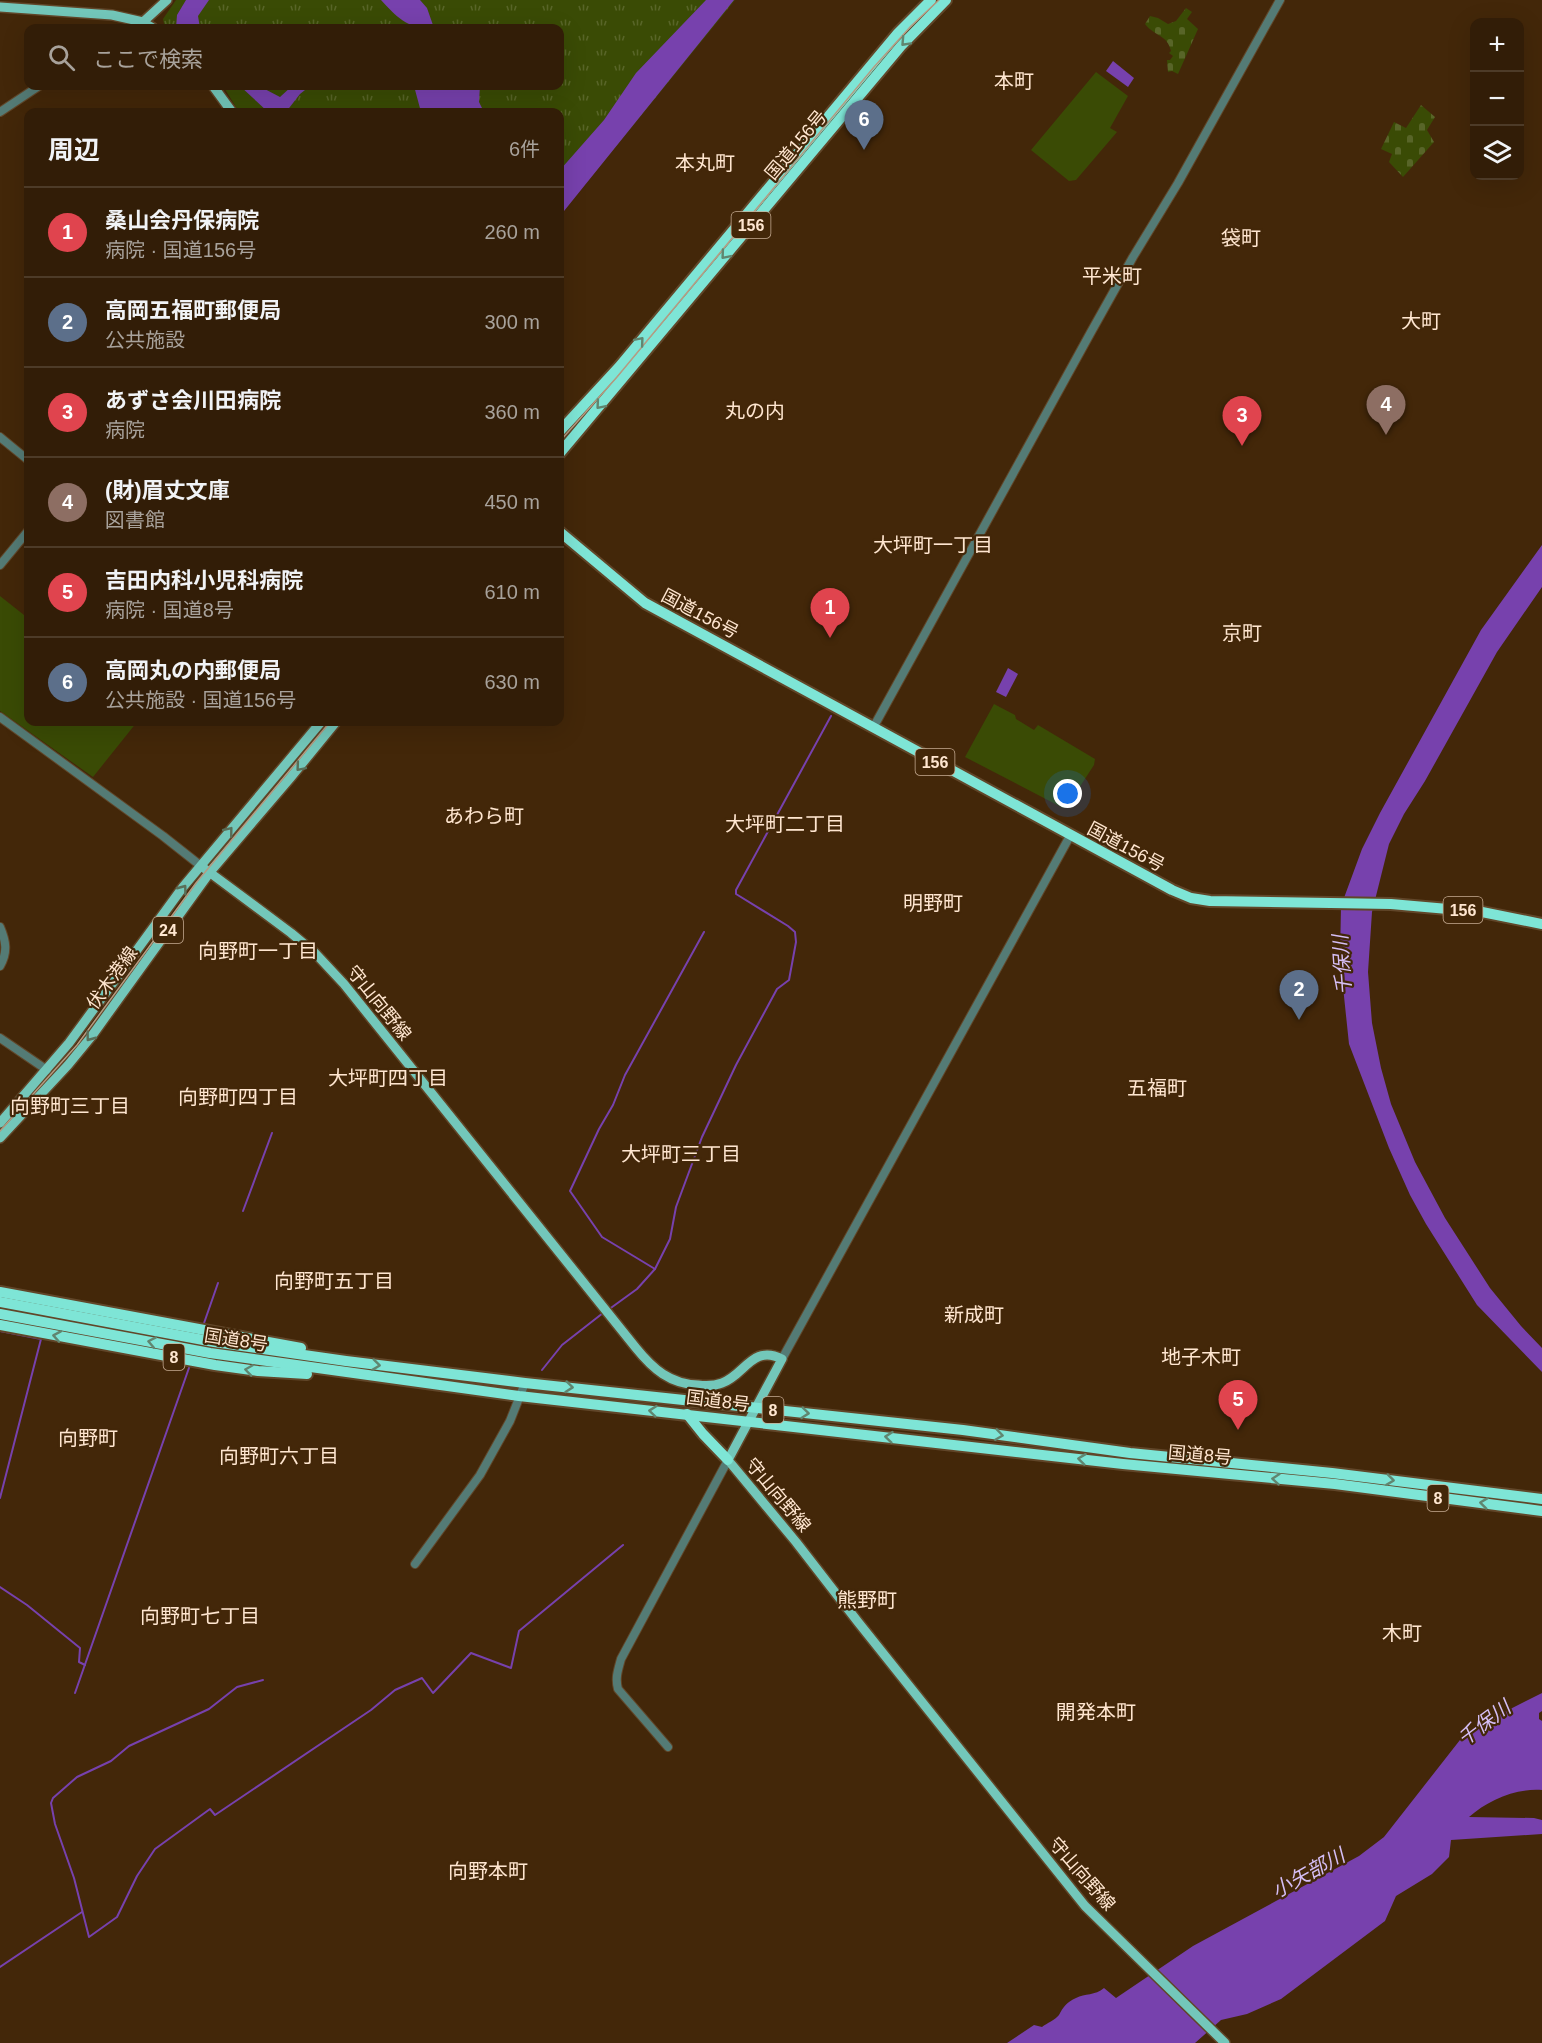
<!DOCTYPE html>
<html lang="ja">
<meta charset="utf-8">
<style>
body{margin:0;font-family:Arial,"Noto Sans JP",sans-serif;background:#3d2a15;color:#f1f3f6}
.controls{position:absolute;right:18px;top:18px;display:grid;overflow:hidden;border-radius:12px;box-shadow:0 6px 24px #0002}
.controls button{width:54px;height:54px;display:grid;place-items:center;padding:0;border:0;border-bottom:2px solid #4d3b28;background:#321d07;color:#f1f3f6;font:30px sans-serif}
.you{position:absolute;left:1068px;top:794px;width:21px;height:21px;margin:-15px;border:4px solid #fff;border-radius:50%;background:#1a73e8;box-shadow:0 0 0 9px #1a73e833}
.badge{display:grid;place-items:center;width:39px;height:39px;border-radius:50%;background:#78bff7;color:#fff;font-size:20px;font-weight:700}
.pin{position:absolute;translate:-50% -50px;filter:drop-shadow(0 2px 3px #0008)}
.pin::after{content:'';position:absolute;top:32px;width:21px;height:18px;background:inherit;clip-path:polygon(0 0,100% 0,50% 100%)}
.list{margin:0;padding:0;list-style:none}
h2{display:flex;justify-content:space-between;align-items:center;height:78px;margin:0;padding:0 24px;font-size:26px}
h2 small{font-size:20px;font-weight:400;color:#a8a29b}
.list li{display:grid;grid-template-columns:39px 1fr auto;gap:18px;align-items:center;box-sizing:border-box;height:90px;padding:0 24px;border-top:2px solid #4d3b28}
.list b{display:block;font-size:22px;white-space:nowrap}
.list p{margin:0;font-size:20px;white-space:nowrap;color:#a8a29b}
.list em{font-size:20px;font-style:normal;color:#a8a29b}
.icon{flex:none;width:33px;height:33px;fill:none;stroke:currentColor;stroke-width:2;stroke-linecap:round;stroke-linejoin:round}
.map{position:relative;flex:none;width:1542px;height:2043px;overflow:hidden}
.search{position:absolute;background:#321d07;box-shadow:0 6px 24px #0002;left:24px;top:24px;width:540px;height:66px;display:flex;align-items:center;gap:15px;box-sizing:border-box;padding:0 21px;border-radius:12px;color:#a8a29b;font-size:22px}
.panel{position:absolute;background:#321d07;box-shadow:0 6px 24px #0002;left:24px;top:108px;width:540px;height:618px;border-radius:12px}
.map>svg:first-child{display:block}
.green{fill:#3a4b05}
.cemetery{fill:url(#cemetery-stones)}
.park{fill:url(#park-tufts)}
.water{fill:#7741ad}
.lines{fill:none;stroke-linecap:round;stroke-linejoin:round}
.stream{stroke:#7741ad;stroke-width:2}
.minor-casing{stroke:#614629;stroke-width:10}
.major-casing{stroke:#614629;stroke-width:12}
.highway-casing{stroke:#614629;stroke-width:14}
.minor{stroke:#547b75;stroke-width:8}
.major{stroke:#73c7ba;stroke-width:9}
.highway{stroke:#7ee5d6;stroke-width:10}
.tram{stroke:#b59b82;stroke-width:1.5}
.oneway{stroke:#608670}
.oneway2{stroke:#596f59}
.labels{text-anchor:middle;stroke-width:4.5;stroke-linejoin:round;paint-order:stroke}
.shield{fill:#432709;stroke:#c7ad94;stroke-width:1.5}
.shield-label{font-size:16px;font-weight:bold;fill:#ffe6d0}
.street-label{font-size:18px;fill:#ffe6d0;stroke:#432709}
.neighbourhood-label{font-size:20px;fill:#ffe6d0;stroke:#432709}
.water-label{font-size:20px;font-style:italic;fill:#d5bef5;stroke:#432709}
</style>
<div class="map">
<svg width="1542" height="2043" viewBox="0 0 1542 2043">
<defs>
<pattern id="cemetery-stones" width="16" height="16" patternUnits="userSpaceOnUse" patternTransform="scale(1.5)"><rect width="16" height="16" fill="#3a4b05"/><path d="M2 7V4a2 2 0 0 1 4 0v3zM10 15v-3a2 2 0 0 1 4 0v3z" fill="#586528"/></pattern>
<pattern id="park-tufts" width="24" height="20" patternUnits="userSpaceOnUse" patternTransform="scale(1.5)"><rect width="24" height="20" fill="#3a4b05"/><path d="M3 7l-1-3M5 7V3M7 7l1-3M15 17l-1-3M17 17v-4M19 17l1-3" fill="none" stroke="#586528"/></pattern>
</defs>
<rect width="100%" height="100%" fill="#432709"/>
<g class="green">
<path d="M 1096,72 L 1128,96 L 1110,128 L 1117,132 L 1076,180 L 1069,181 L 1031,150 Z"/>
<path d="M 0,596 L 24,615 L 28,610 L 28,722 L 137,722 L 93,777 L 0,711 Z"/>
<path d="M 994,704 L 1015,715 L 1016,719 L 1034,730 L 1038,725 L 1095,759 L 1094,765 L 1068,805 L 1063,808 L 965,757 Z"/>
</g>
<g class="cemetery">
<path d="M 1186,8 L 1192,12 L 1187,19 L 1198,29 L 1178,74 L 1172,71 L 1168,72 L 1167,60 L 1170,60 L 1173,56 L 1169,53 L 1171,51 C 1167,34 1155,37 1145,24 L 1150,16 L 1158,18 L 1168,24 L 1176,21 Z"/>
<path d="M 1421,105 L 1435,117 L 1427,130 L 1434,142 L 1403,177 L 1389,162 L 1392,154 L 1381,149 L 1394,122 L 1406,128 Z"/>
</g>
<path class="park" d="M 176,0 L 735,0 L 596,171 L 560,212 L 560,112 L 239,112 L 223,86 L 560,86 L 560,28 L 165,28 L 163,19 Z"/>
<g class="water">
<path d="M 186,0 L 209,0 L 198,16 L 200,28 L 176,28 L 177,15 Z"/>
<path d="M 381,0 L 420,0 L 427,8 L 434,28 C 407,29 398,18 381,0 Z"/>
<path d="M 706,0 L 734,0 L 560,216 L 560,170 L 604,120 L 636,73 Z"/>
<path d="M 1113,61 L 1134,78 L 1128,87 L 1106,71 Z"/>
<path d="M 240,86 L 259,86 L 280,97 L 292,86 L 310,86 L 300,94 L 286,112 L 268,112 Z"/>
<path d="M 414,86 L 480,86 L 479,102 L 484,112 L 421,112 Z"/>
<path d="M 1542,545 L 1542,587 L 1497,652 L 1425,781 L 1404,814 L 1389,844 L 1372,912 L 1368,972 L 1372,1023 L 1381,1068 L 1391,1104 L 1415,1162 L 1445,1218 L 1490,1288 L 1521,1326 L 1542,1348 L 1542,1372 L 1477,1305 L 1426,1224 L 1410,1195 L 1389,1148 L 1349,1044 L 1340,958 L 1341,906 L 1362,849 L 1380,813 L 1481,630 Z"/>
<path d="M 1008,668 L 1018,674 L 1006,697 L 996,692 Z"/>
<path d="M 1542,1693 L 1542,1711 L 1539,1713 L 1539,1719 L 1542,1721 L 1542,1790 C 1516,1788 1488,1800 1469,1817 L 1534,1818 L 1542,1820 L 1542,1834 L 1451,1840 L 1449,1857 L 1432,1874 L 1396,1896 L 1385,1921 L 1281,1999 L 1247,2014 L 1221,2020 L 1195,2043 L 1007,2043 L 1034,2025 L 1042,2027 C 1047,2023 1055,2020 1059,2015 C 1063,2007 1067,2002 1076,1998 C 1085,1993 1095,1996 1104,1988 L 1116,1998 L 1193,1946 L 1359,1856 L 1384,1837 L 1467,1731 Z"/>
</g>
<g class="lines">
<g class="stream">
<path d="M 243,1211 L 272,1133"/>
<path d="M 655,1269 L 602,1237 L 570,1191 L 599,1129 L 613,1105 L 625,1075 L 704,932"/>
<path d="M 608,1310 L 637,1289 L 655,1269 L 670,1239 L 676,1207 L 702,1137 L 736,1065 L 777,989 L 789,980 L 796,942 L 795,932 L 788,926 L 736,894 L 736,890 L 831,716"/>
<path d="M 203,1326 L 218,1283"/>
<path d="M 0,1331 L 41,1339 L 0,1498"/>
<path d="M 542,1370 L 562,1345 L 603,1313"/>
<path d="M 0,1587 L 27,1605 L 80,1648 L 79,1662 L 85,1665"/>
<path d="M 263,1680 L 237,1687 L 209,1709 L 129,1746 L 111,1761 L 77,1777 L 53,1798 L 51,1803 L 55,1824 L 74,1878 L 89,1937 L 117,1917 L 137,1876 L 155,1849 L 210,1809 L 215,1815 L 371,1710 L 395,1690 L 422,1678 L 433,1693 L 471,1653 L 511,1668 L 519,1631 L 623,1545"/>
<path d="M 75,1693 L 190,1365"/>
<path d="M 0,1967 L 82,1912"/>
</g>
<defs>
<g id="minor">
<path d="M 133,28 L 143,22"/>
<path d="M 0,112 L 39,86"/>
<path d="M 0,437 L 28,460"/>
<path d="M 0,565 L 28,531"/>
<path d="M 0,717 L 163,836 L 201,866"/>
<path d="M 873,728 L 1091,332 L 1133,257 L 1178,183 L 1280,0"/>
<path d="M 0,927 C 6,941 8,952 0,966"/>
<path d="M 0,1038 L 47,1070"/>
<path d="M 782,1359 L 1070,836"/>
<path d="M 415,1564 L 480,1475 L 510,1421 L 525,1383"/>
<path d="M 668,1747 L 618,1689 C 615,1678 618,1670 621,1659 L 728,1460"/>
</g>
<g id="major">
<path d="M 0,7 L 112,15 L 143,22 L 153,28"/>
<path d="M 143,22 L 167,0"/>
<path d="M 213,86 L 232,112"/>
<path d="M 201,866 L 291,933 L 315,953 L 344,984 L 636,1348 C 653,1369 670,1384 698,1385 C 706,1386 714,1386 722,1383 C 745,1375 752,1344 782,1359 L 728,1460 L 796,1542 L 858,1622 L 1085,1906 L 1225,2043"/>
<path d="M 0,1123 L 69,1043 L 183,887 L 321,722"/>
<path d="M 0,1138 L 68,1065 L 91,1037 L 210,872 L 291,777 L 336,722"/>
</g>
<g id="highway">
<path d="M 560,431 L 619,367 L 898,33 L 931,0"/>
<path d="M 560,453 L 901,46 L 946,0"/>
<path d="M 560,532 L 645,603 L 1172,890 L 1191,898 L 1210,901 L 1391,904 L 1482,912 L 1542,924"/>
<path d="M 0,1292 L 301,1348"/>
<path d="M 0,1302 L 214,1342 L 346,1361 L 525,1383 L 963,1430 L 1130,1453 L 1332,1473 L 1542,1499"/>
<path d="M 0,1314 L 210,1353 L 519,1396 L 1123,1464 L 1335,1484 L 1542,1511"/>
<path d="M 0,1325 L 215,1365 L 258,1371 L 307,1374"/>
<path d="M 687,1414 L 703,1434 L 728,1460"/>
</g>
</defs>
<use href="#minor" class="minor-casing"/>
<use href="#major" class="major-casing"/>
<use href="#highway" class="highway-casing"/>
<use href="#minor" class="minor"/>
<use href="#major" class="major"/>
<use href="#highway" class="highway"/>
<g class="tram">
<path d="M 560,441 L 617,377 L 874,67 L 911,26 L 939,0"/>
<path d="M 0,1131 L 77,1045 L 196,883 L 330,722"/>
</g>
</g>
<defs><path id="oneway-chevron" d="M-2-3.5L2.5 0L-2 3.5" fill="none" stroke-width="1.6" stroke-linecap="round" stroke-linejoin="round" transform="scale(1.5)"/></defs>
<g class="oneway">
<use href="#oneway-chevron" transform="translate(905 42) rotate(133)"/>
<use href="#oneway-chevron" transform="translate(725 255) rotate(130)"/>
<use href="#oneway-chevron" transform="translate(640 341) rotate(-50)"/>
<use href="#oneway-chevron" transform="translate(600 405) rotate(130)"/>
<use href="#oneway-chevron" transform="translate(57 1336) rotate(-170)"/>
<use href="#oneway-chevron" transform="translate(152 1342) rotate(-169)"/>
<use href="#oneway-chevron" transform="translate(376 1365) rotate(7)"/>
<use href="#oneway-chevron" transform="translate(249 1370) rotate(-172)"/>
<use href="#oneway-chevron" transform="translate(569 1387) rotate(6)"/>
<use href="#oneway-chevron" transform="translate(653 1411) rotate(-174)"/>
<use href="#oneway-chevron" transform="translate(805 1413) rotate(6)"/>
<use href="#oneway-chevron" transform="translate(999 1435) rotate(8)"/>
<use href="#oneway-chevron" transform="translate(889 1437) rotate(-174)"/>
<use href="#oneway-chevron" transform="translate(1082 1459) rotate(-173)"/>
<use href="#oneway-chevron" transform="translate(1276 1479) rotate(-175)"/>
<use href="#oneway-chevron" transform="translate(1390 1480) rotate(7)"/>
<use href="#oneway-chevron" transform="translate(1484 1503) rotate(-173)"/>
</g>
<g class="oneway2">
<use href="#oneway-chevron" transform="translate(300 767) rotate(130)"/>
<use href="#oneway-chevron" transform="translate(229 831) rotate(-51)"/>
<use href="#oneway-chevron" transform="translate(183 889) rotate(-53)"/>
<use href="#oneway-chevron" transform="translate(90 1037) rotate(127)"/>
</g>
<g class="labels">
<g class="shield">
<rect x="731.5" y="212" width="39" height="26" rx="4.5"/>
<rect x="915.5" y="749" width="39" height="26" rx="4.5"/>
<rect x="1443.5" y="897" width="39" height="26" rx="4.5"/>
<rect x="153" y="917" width="30" height="26" rx="4.5"/>
<rect x="163.5" y="1344" width="21" height="26" rx="4.5"/>
<rect x="762.5" y="1397" width="21" height="26" rx="4.5"/>
<rect x="1427.5" y="1485" width="21" height="26" rx="4.5"/>
</g>
<g class="shield-label">
<text x="751" y="231">156</text>
<text x="935" y="768">156</text>
<text x="1463" y="916">156</text>
<text x="168" y="936">24</text>
<text x="174" y="1363">8</text>
<text x="773" y="1416">8</text>
<text x="1438" y="1504">8</text>
</g>
<g class="street-label">
<text transform="translate(796 145) rotate(-50)" y="6">国道156号</text>
<text transform="translate(700 614) rotate(28)" y="6">国道156号</text>
<text transform="translate(1126 847) rotate(28)" y="6">国道156号</text>
<text transform="translate(112 978) rotate(-54)" y="6">伏木港線</text>
<text transform="translate(379 1003) rotate(51)" y="6">守山向野線</text>
<text transform="translate(236 1340) rotate(9)" y="6">国道8号</text>
<text transform="translate(718 1401) rotate(7)" y="6">国道8号</text>
<text transform="translate(1200 1455) rotate(5)" y="6">国道8号</text>
<text transform="translate(778 1495) rotate(50)" y="6">守山向野線</text>
<text transform="translate(1082 1874) rotate(49)" y="6">守山向野線</text>
</g>
<g class="neighbourhood-label">
<text x="1014" y="88">本町</text>
<text x="705" y="170">本丸町</text>
<text x="1241" y="245">袋町</text>
<text x="1112" y="283">平米町</text>
<text x="1421" y="328">大町</text>
<text x="755" y="418">丸の内</text>
<text x="933" y="552">大坪町一丁目</text>
<text x="1242" y="640">京町</text>
<text x="484" y="823">あわら町</text>
<text x="785" y="831">大坪町二丁目</text>
<text x="933" y="910">明野町</text>
<text x="258" y="958">向野町一丁目</text>
<text x="388" y="1085">大坪町四丁目</text>
<text x="1157" y="1095">五福町</text>
<text x="238" y="1104">向野町四丁目</text>
<text x="70" y="1113">向野町三丁目</text>
<text x="681" y="1161">大坪町三丁目</text>
<text x="334" y="1288">向野町五丁目</text>
<text x="974" y="1322">新成町</text>
<text x="1201" y="1364">地子木町</text>
<text x="88" y="1445">向野町</text>
<text x="279" y="1463">向野町六丁目</text>
<text x="867" y="1607">熊野町</text>
<text x="200" y="1623">向野町七丁目</text>
<text x="1402" y="1640">木町</text>
<text x="1096" y="1719">開発本町</text>
<text x="488" y="1878">向野本町</text>
</g>
<g class="water-label">
<text transform="translate(1342 965) rotate(-94)" y="7">千保川</text>
<text transform="translate(1484 1723) rotate(-37)" y="7">千保川</text>
<text transform="translate(1308 1873) rotate(-29)" y="7">小矢部川</text>
</g>
</g>
</svg>
<div class="controls">
<button>+</button>
<button>−</button>
<button><svg class="icon" aria-label="layers" viewBox="0 0 24 24"><path d="M12 4l9 5-9 5-9-5zM3 14l9 5 9-5"/></svg></button>
</div>
<div class="you"></div>
<div class="pin badge" style="left:830px;top:638px;background:#e0444e">1</div>
<div class="pin badge" style="left:1299px;top:1020px;background:#5c6f8a">2</div>
<div class="pin badge" style="left:1242px;top:446px;background:#e0444e">3</div>
<div class="pin badge" style="left:1386px;top:435px;background:#8d6e63">4</div>
<div class="pin badge" style="left:1238px;top:1430px;background:#e0444e">5</div>
<div class="pin badge" style="left:864px;top:150px;background:#5c6f8a">6</div>
<div class="search"><svg class="icon" aria-label="search" viewBox="0 0 24 24"><circle cx="10" cy="10" r="6"/><path d="M15 15l6 6"/></svg>ここで検索</div>
<section class="panel">
<h2>周辺<small>6件</small></h2>
<ul class="list">
<li><span class="badge" style="background:#e0444e">1</span><div><b>桑山会丹保病院</b><p>病院 · 国道156号</p></div><em>260 m</em></li>
<li><span class="badge" style="background:#5c6f8a">2</span><div><b>高岡五福町郵便局</b><p>公共施設</p></div><em>300 m</em></li>
<li><span class="badge" style="background:#e0444e">3</span><div><b>あずさ会川田病院</b><p>病院</p></div><em>360 m</em></li>
<li><span class="badge" style="background:#8d6e63">4</span><div><b>(財)眉丈文庫</b><p>図書館</p></div><em>450 m</em></li>
<li><span class="badge" style="background:#e0444e">5</span><div><b>吉田内科小児科病院</b><p>病院 · 国道8号</p></div><em>610 m</em></li>
<li><span class="badge" style="background:#5c6f8a">6</span><div><b>高岡丸の内郵便局</b><p>公共施設 · 国道156号</p></div><em>630 m</em></li>
</ul>
</section>
</div>
